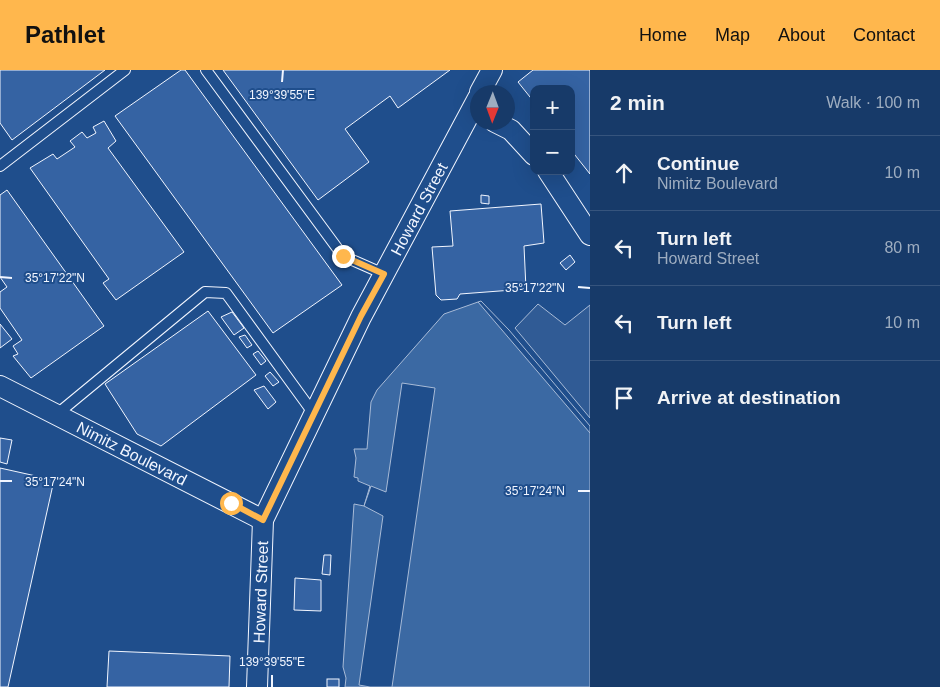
<!DOCTYPE html>
<meta charset="utf-8">
<style>
body{margin:0;font-family:Arial,sans-serif;background:#244571;color:#f1f3f6}
.controls{position:absolute;right:15px;top:15px;display:grid;overflow:hidden;border-radius:10px;box-shadow:0 5px 20px #0002}
.controls button{width:45px;height:45px;display:grid;place-items:center;padding:0;border:0;border-bottom:1px solid #36547d;background:#173a69;color:#f1f3f6;font:25px sans-serif}
.compass{position:absolute;left:470px;top:15px;width:45px;height:45px;border-radius:50%;background:#173a69;box-shadow:0 5px 20px #0002;rotate:181deg}
.stop{position:absolute;width:15px;height:15px;margin:-11px;border:4px solid #ffb74d;border-radius:50%;background:#fff}
.stop.end{background:#ffb74d;border-color:#fff;box-shadow:0 1px 5px #0008}
.list{margin:0;padding:0;list-style:none}
h2{display:flex;justify-content:space-between;align-items:center;height:65px;margin:0;padding:0 20px;font-size:21px}
h2 small{font-size:16px;font-weight:400;color:#9eadc0}
.list li{display:grid;grid-template-columns:32px 1fr auto;gap:15px;align-items:center;box-sizing:border-box;height:75px;padding:0 20px;border-top:1px solid #36547d}
.list b{display:block;font-size:19px;white-space:nowrap}
.list p{margin:0;font-size:16px;white-space:nowrap;color:#9eadc0}
.list em{font-size:16px;font-style:normal;color:#9eadc0}
.icon{flex:none;width:28px;height:28px;fill:none;stroke:currentColor;stroke-width:2;stroke-linecap:round;stroke-linejoin:round}
.map{position:relative;flex:none;width:590px;height:617px;overflow:hidden}
header{display:flex;align-items:center;gap:30px;box-sizing:border-box;height:70px;padding:0 25px;background:#ffb74d;color:#111}
header strong{font-size:24px}
nav{display:flex;gap:28px;margin-inline-start:auto;font-size:18px}
main{display:flex}
aside{flex:1;background:#173a69}
.map>svg:first-child{display:block}
.parking{fill:#305b95;stroke:#a8bbd7}
.water{fill:#3b69a3;stroke:#a8bbd7}
.pier{fill:#1f4e8c;stroke:#a8bbd7}
.building{fill:#3563a3;stroke:#f2f6ff}
.lines{fill:none;stroke-linecap:round;stroke-linejoin:round}
.lane-casing{stroke:#f2f6ff;stroke-width:12}
.street-casing{stroke:#f2f6ff;stroke-width:22}
.lane{stroke:#1f4e8c;stroke-width:10}
.street{stroke:#1f4e8c;stroke-width:20}
.route{stroke:#ffb74d;stroke-width:6}
.ticks{fill:none;stroke:#f2f6ff;stroke-width:2}
.labels{text-anchor:middle;stroke-width:4;stroke-linejoin:round;paint-order:stroke}
.street-label{font-size:16px;fill:#f2f6ff;stroke:#1f4e8c}
.ticks-label{font-size:12px;text-anchor:middle;fill:#f2f6ff;stroke:#1f4e8c;stroke-width:4;stroke-linejoin:round;paint-order:stroke}
</style>
<header>
<strong>Pathlet</strong>
<nav><a>Home</a><a>Map</a><a>About</a><a>Contact</a></nav>
</header>
<main>
<div class="map">
<svg width="590" height="617" viewBox="0 0 590 617">
<rect width="100%" height="100%" fill="#1f4e8c"/>
<path class="parking" d="M 538,234 L 565,255 L 590,235 L 590,348 L 515,258 Z"/>
<path class="water" d="M 478,232 L 507,261 L 590,359 L 590,617 L 345,617 L 346,608 L 343,597 L 354,434 L 364,436 L 370,416 L 358,411 L 358,408 L 354,407 L 356,388 L 354,379 L 367,379 L 371,332 L 377,320 L 444,244 Z"/>
<g class="pier">
<path d="M 481,231 L 509,260 L 590,356 L 590,363 L 478,232 Z"/>
<path d="M 402,313 L 435,318 L 392,617 L 370,617 L 359,615 L 383,446 L 364,436 L 371,416 L 386,422 Z"/>
</g>
<g class="building">
<path d="M 0,0 L 105,0 L 12,70 L 0,53 Z"/>
<path d="M 181,0 L 185,0 L 342,215 L 273,263 L 115,46 Z"/>
<path d="M 223,0 L 450,0 L 398,38 L 390,26 L 345,59 L 369,92 L 318,130 Z"/>
<path d="M 533,0 L 590,0 L 590,104 L 571,80 L 571,19 L 534,19 L 534,32 L 518,12 Z"/>
<path d="M 104,51 L 116,71 L 108,78 L 184,182 L 116,230 L 103,213 L 109,209 L 30,98 L 53,84 L 57,89 L 75,77 L 70,71 L 82,62 L 87,68 L 96,63 L 93,57 Z"/>
<path d="M 7,120 L 104,256 L 31,308 L 13,286 L 18,284 L 13,276 L 22,270 L 0,238 L 0,222 L 7,217 L 0,207 L 0,125 Z"/>
<path d="M 481,125 L 489,126 L 489,134 L 481,133 Z"/>
<path d="M 541,134 L 544,173 L 524,176 L 526,219 L 460,224 L 457,229 L 441,230 L 436,225 L 432,177 L 453,176 L 450,141 Z"/>
<path d="M 570,185 L 575,192 L 566,200 L 560,193 Z"/>
<path d="M 208,241 L 256,305 L 161,376 L 137,364 L 105,314 Z"/>
<path d="M 232,242 L 244,258 L 234,265 L 221,247 Z"/>
<path d="M 0,254 L 12,269 L 0,278 Z"/>
<path d="M 245,265 L 252,275 L 247,278 L 239,267 Z"/>
<path d="M 258,281 L 266,291 L 261,295 L 253,284 Z"/>
<path d="M 270,302 L 279,312 L 273,316 L 265,306 Z"/>
<path d="M 264,316 L 276,332 L 268,339 L 254,320 Z"/>
<path d="M 0,368 L 12,370 L 7,394 L 0,392 Z"/>
<path d="M 0,398 L 54,410 L 8,617 L 0,617 Z"/>
<path d="M 324,485 L 331,485 L 330,505 L 322,504 Z"/>
<path d="M 295,508 L 321,510 L 321,541 L 294,540 Z"/>
<path d="M 109,581 L 230,586 L 229,617 L 107,617 Z"/>
<rect x="327" y="609" width="12" height="8"/>
</g>
<g class="lines">
<defs>
<g id="lane">
<path d="M 206,0 L 343,186 L 384,204"/>
<path d="M 0,96 L 125,0"/>
<path d="M 56,345 L 205,222 L 226,223 L 314,344"/>
</g>
<g id="street">
<path d="M 480,22 L 492,0"/>
<path d="M 495,52 L 511,60 L 534,85"/>
<path d="M 548,101 L 590,165"/>
<path id="s1" d="M 0,316 L 263,450"/>
<path id="s2" d="M 257,617 L 263,450 L 361,247 L 478,28"/>
</g>
</defs>
<use href="#lane" class="lane-casing"/>
<use href="#street" class="street-casing"/>
<use href="#lane" class="lane"/>
<use href="#street" class="street"/>
</g>
<g class="lines">
<path class="route" d="M 231,433 L 263,450 L 361,246 L 384,204 L 343,186"/>
</g>
<path class="ticks" d="M 282,12 L 283,0M 0,207 L 12,208M 578,217 L 590,218M 0,411 L 12,411M 578,421 L 590,421M 272,617 L 272,605"/>
<g class="labels">
<g class="street-label">
<text dy="6" stroke="none"><textPath href="#s2" startOffset="515">Howard Street</textPath></text>
<text dy="6" stroke="none"><textPath href="#s1" startOffset="148">Nimitz Boulevard</textPath></text>
<text dy="6" stroke="none"><textPath href="#s2" startOffset="95">Howard Street</textPath></text>
</g>
</g>
<g class="ticks-label">
<text x="282" y="29">139°39'55"E</text>
<text x="55" y="212">35°17'22"N</text>
<text x="535" y="222">35°17'22"N</text>
<text x="55" y="416">35°17'24"N</text>
<text x="535" y="425">35°17'24"N</text>
<text x="272" y="596">139°39'55"E</text>
</g>
</svg>
<div class="controls">
<button>+</button>
<button>−</button>
</div>
<svg class="compass" viewBox="-18 -18 36 36"><path d="M0-13l5 13h-10z" fill="#e53935"/><path d="M0 13l5-13h-10z" fill="#9eadc0"/></svg>
<div class="stop" style="left:231px;top:433px"></div>
<div class="stop end" style="left:343px;top:186px"></div>
</div>
<aside>
<h2>2 min<small>Walk · 100 m</small></h2>
<ul class="list">
<li><svg class="icon" aria-label="ahead" viewBox="0 0 24 24"><path d="M12 20V5M6 11l6-6 6 6"/></svg><div><b>Continue</b><p>Nimitz Boulevard</p></div><em>10 m</em></li>
<li><svg class="icon" aria-label="left" viewBox="0 0 24 24"><path d="M17 20v-9H6M10 6l-5 5 5 5"/></svg><div><b>Turn left</b><p>Howard Street</p></div><em>80 m</em></li>
<li><svg class="icon" aria-label="left" viewBox="0 0 24 24"><path d="M17 20v-9H6M10 6l-5 5 5 5"/></svg><div><b>Turn left</b></div><em>10 m</em></li>
<li><svg class="icon" aria-label="arrive" viewBox="0 0 24 24"><path d="M6 21V4h12l-3 4 3 4H6"/></svg><div><b>Arrive at destination</b></div></li>
</ul>
</aside>
</main>
